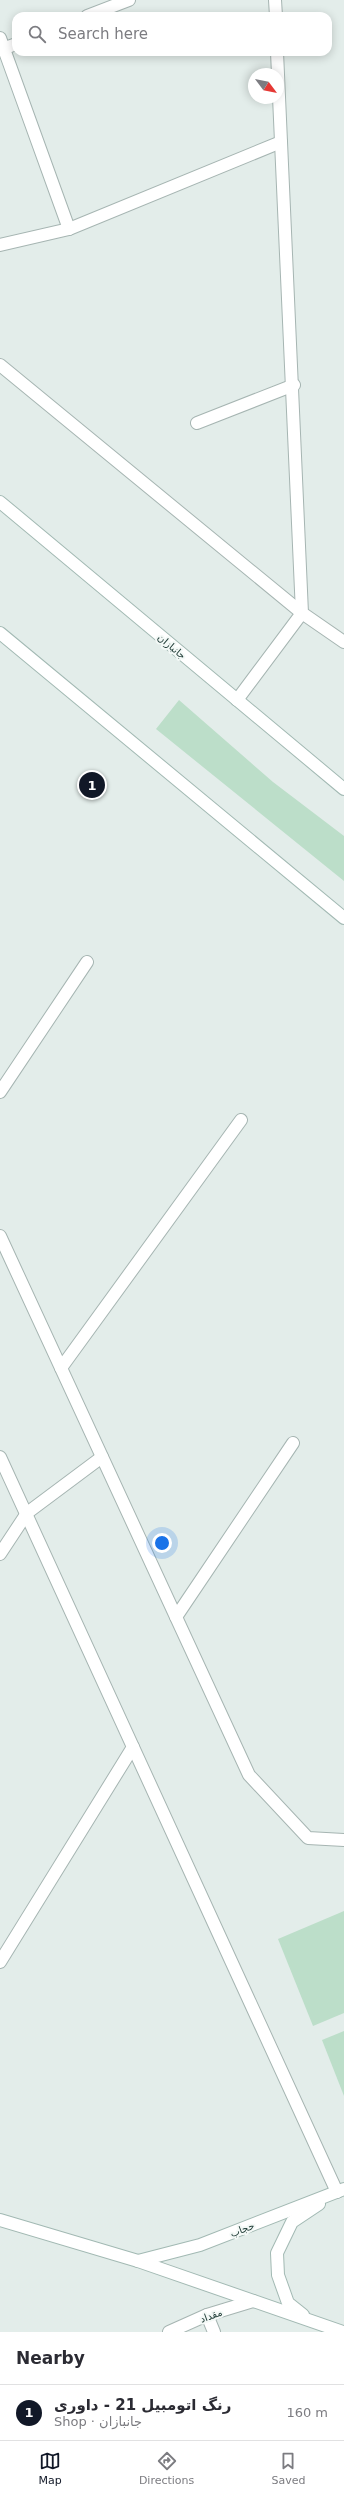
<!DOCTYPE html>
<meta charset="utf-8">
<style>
body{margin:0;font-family:"DejaVu Sans","Noto Naskh Arabic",sans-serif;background:#f2f2f3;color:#2b2b33}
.compass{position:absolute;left:248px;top:68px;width:36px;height:36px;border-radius:50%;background:#fff;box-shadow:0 2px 10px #0003;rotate:122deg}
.you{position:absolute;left:162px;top:1543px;width:14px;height:14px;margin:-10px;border:3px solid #fff;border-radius:50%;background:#1a73e8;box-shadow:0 0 0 6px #1a73e833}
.badge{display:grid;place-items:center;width:26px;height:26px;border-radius:50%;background:#111827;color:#fff;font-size:13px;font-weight:700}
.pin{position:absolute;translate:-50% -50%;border:2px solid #fff;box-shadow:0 1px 4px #0006}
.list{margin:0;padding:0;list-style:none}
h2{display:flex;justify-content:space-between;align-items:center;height:52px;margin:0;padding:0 16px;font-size:17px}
h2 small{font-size:13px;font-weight:400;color:#7c7c81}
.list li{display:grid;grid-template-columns:26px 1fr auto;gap:12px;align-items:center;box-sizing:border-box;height:56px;padding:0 16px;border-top:1px solid #e1e1e2}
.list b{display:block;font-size:15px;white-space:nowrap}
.list p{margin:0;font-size:13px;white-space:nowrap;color:#7c7c81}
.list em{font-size:13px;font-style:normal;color:#7c7c81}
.icon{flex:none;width:22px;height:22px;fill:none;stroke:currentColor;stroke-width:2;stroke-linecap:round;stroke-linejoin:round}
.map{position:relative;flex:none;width:344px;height:2332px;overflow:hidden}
.search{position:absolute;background:#fff;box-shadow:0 2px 10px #0003;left:12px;right:12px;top:12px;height:44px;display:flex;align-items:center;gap:10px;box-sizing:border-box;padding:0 14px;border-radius:12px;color:#7c7c81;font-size:15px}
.sheet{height:108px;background:#fff}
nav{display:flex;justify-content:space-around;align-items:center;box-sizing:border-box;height:56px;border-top:1px solid #e1e1e2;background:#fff;font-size:11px;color:#7c7c81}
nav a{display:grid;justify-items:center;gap:2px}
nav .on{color:#111827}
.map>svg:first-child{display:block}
.green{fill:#bcdec9}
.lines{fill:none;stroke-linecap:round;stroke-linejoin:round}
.street-casing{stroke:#a6b5b2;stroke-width:14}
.secondary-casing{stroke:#a2b9b3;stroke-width:14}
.street{stroke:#fff;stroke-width:12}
.secondary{stroke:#fff;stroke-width:12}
.labels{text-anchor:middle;stroke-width:4;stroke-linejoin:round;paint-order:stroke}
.street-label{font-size:10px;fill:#233f3a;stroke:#f4f9f7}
</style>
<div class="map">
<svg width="344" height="2332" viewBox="0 0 344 2332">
<rect width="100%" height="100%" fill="#e3edea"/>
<g class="green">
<path d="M 179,700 L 273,782 L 344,836 L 344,881 L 156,729 Z"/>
<path d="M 344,1911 L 344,2013 L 313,2026 L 278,1939 Z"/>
<path d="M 344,2031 L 344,2096 L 322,2040 Z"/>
</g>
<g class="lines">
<defs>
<g id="street">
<path d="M 275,0 L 276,16"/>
<path d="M 87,16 L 129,0"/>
<path d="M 0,38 L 69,229"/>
<path d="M 0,50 L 16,44"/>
<path d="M 277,52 L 302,613 L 344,642"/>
<path d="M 0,245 L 69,229 L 281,142"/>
<path d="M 0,365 L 302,613 L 237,700"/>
<path d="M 197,423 L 294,385"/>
<path d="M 0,1092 L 87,962"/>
<path d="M 0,1236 L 249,1775 L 308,1838 L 344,1840"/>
<path d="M 61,1368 L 241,1120"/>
<path d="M 0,1457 L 337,2192"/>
<path d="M 0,1554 L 27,1513 L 102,1457"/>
<path d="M 176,1617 L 293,1443"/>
<path d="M 0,1962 L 133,1747"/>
<path d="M 207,2315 L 214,2332"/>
<path d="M 169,2332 L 207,2315 L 253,2301"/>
</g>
<g id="secondary">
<path d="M 0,502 L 344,789"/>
<path d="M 0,633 L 344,918"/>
<path d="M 0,2220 L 138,2261 L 343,2332"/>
<path d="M 138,2261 L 200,2245 L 344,2189"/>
<path d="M 303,2315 L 288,2303 L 278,2275 L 277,2253 L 292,2222 L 319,2204"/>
</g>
</defs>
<use href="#street" class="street-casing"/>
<use href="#secondary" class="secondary-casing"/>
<use href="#street" class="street"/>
<use href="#secondary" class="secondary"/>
</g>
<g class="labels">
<g class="street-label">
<text transform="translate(172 646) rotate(40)" y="4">جانبازان</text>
<text transform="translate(242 2229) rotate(-21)" y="4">حجاب</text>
<text transform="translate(211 2315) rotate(-20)" y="4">مقداد</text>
</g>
</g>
</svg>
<svg class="compass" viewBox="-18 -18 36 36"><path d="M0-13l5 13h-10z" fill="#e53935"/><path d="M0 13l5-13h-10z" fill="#7c7c81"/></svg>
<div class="you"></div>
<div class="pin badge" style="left:92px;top:785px">1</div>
<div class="search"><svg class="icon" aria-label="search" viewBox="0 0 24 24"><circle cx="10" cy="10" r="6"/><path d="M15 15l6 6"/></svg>Search here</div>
</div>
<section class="sheet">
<h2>Nearby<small></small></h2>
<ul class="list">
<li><span class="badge">1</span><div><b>رنگ اتومبیل 21 - داوری</b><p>Shop · جانبازان</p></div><em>160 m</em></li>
</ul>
</section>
<nav>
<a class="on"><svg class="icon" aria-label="map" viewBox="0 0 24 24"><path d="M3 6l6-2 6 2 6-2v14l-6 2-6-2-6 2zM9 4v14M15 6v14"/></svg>Map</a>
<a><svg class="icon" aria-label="directions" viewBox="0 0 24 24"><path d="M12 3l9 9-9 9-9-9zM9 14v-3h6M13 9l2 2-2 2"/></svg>Directions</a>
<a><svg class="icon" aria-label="saved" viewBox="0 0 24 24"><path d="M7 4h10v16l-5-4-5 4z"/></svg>Saved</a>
</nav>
